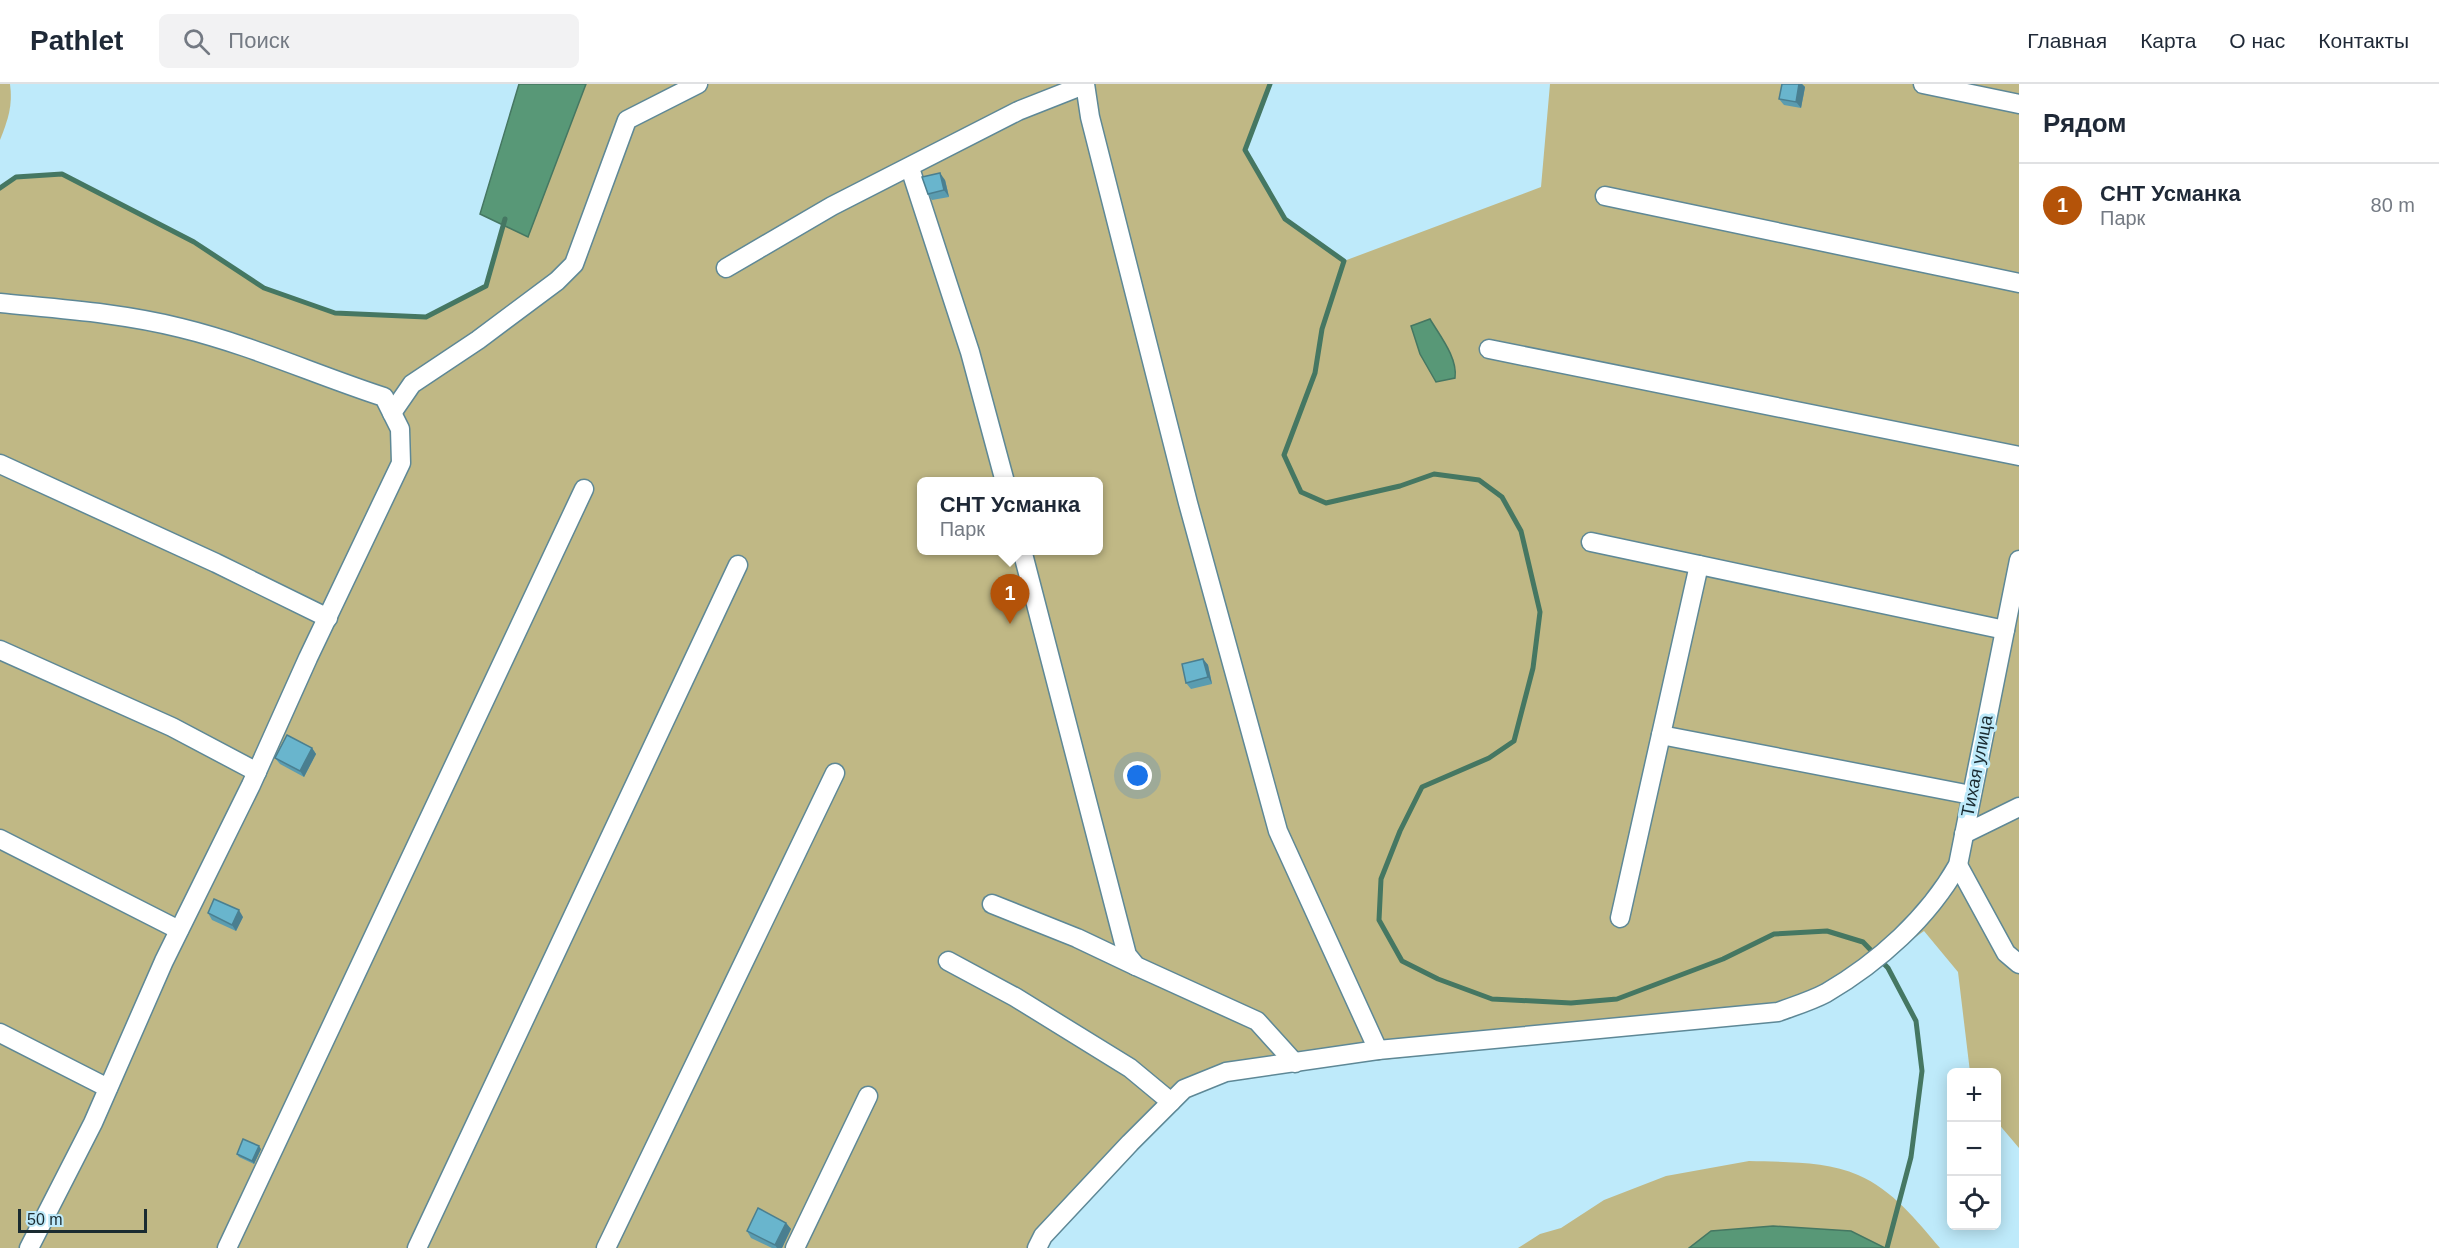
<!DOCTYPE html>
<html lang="ru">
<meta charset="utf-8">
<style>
body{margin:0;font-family:Arial,sans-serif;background:#f2f2f3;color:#1f2937}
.controls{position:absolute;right:18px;bottom:18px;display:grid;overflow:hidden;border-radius:9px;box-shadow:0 3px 15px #0003}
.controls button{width:54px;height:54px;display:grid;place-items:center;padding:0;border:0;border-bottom:2px solid #e0e1e3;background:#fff;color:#1f2937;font:30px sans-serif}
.scale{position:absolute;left:18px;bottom:15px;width:129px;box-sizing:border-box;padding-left:6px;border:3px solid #1a2b31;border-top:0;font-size:16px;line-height:21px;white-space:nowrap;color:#1a2b31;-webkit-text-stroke:4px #beeafa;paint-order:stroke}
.you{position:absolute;left:1138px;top:692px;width:21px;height:21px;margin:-15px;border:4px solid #fff;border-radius:50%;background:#1a73e8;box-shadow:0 0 0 9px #1a73e833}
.badge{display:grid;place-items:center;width:39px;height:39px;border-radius:50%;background:#b45309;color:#fff;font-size:20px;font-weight:700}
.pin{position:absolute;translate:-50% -50px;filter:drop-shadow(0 2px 3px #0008)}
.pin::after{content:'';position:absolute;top:32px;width:21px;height:18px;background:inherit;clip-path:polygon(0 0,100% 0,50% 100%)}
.popup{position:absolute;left:917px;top:393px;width:186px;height:78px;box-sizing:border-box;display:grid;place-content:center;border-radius:9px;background:#fff;filter:drop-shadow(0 2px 4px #0005);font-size:20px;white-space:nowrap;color:#747a83}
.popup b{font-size:22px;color:#1f2937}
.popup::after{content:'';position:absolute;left:50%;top:100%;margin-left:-12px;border:12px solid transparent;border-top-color:#fff}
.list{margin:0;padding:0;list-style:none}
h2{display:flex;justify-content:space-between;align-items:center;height:78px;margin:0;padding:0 24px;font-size:26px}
h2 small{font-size:20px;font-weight:400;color:#747a83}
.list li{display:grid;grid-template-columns:39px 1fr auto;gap:18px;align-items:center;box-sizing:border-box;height:84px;padding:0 24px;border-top:2px solid #e0e1e3}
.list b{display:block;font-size:22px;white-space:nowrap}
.list p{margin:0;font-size:20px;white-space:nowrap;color:#747a83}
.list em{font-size:20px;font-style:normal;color:#747a83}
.icon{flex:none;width:33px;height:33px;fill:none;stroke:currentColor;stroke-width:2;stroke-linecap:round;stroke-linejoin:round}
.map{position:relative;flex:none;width:2019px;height:1164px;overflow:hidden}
header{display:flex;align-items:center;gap:36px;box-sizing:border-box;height:84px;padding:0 30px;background:#fff;border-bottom:2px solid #e0e1e3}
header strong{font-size:28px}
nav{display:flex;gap:33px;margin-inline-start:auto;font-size:21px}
.search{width:420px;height:54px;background:#f2f2f3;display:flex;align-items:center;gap:15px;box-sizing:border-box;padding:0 21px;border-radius:9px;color:#747a83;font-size:22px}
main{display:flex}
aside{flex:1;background:#fff}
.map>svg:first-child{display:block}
.green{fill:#c0b885;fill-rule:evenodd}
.water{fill:#589877;stroke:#457762;stroke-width:1.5}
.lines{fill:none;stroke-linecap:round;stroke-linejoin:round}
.stream{stroke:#457762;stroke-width:5}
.street-casing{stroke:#5e8896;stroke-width:21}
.street{stroke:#fff;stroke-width:18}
.wall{fill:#5a9cb0}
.shaded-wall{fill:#4a7f90}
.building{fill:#69b5cd;stroke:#4a7f90;stroke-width:1.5}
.labels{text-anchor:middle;stroke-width:6;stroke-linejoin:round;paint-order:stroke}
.street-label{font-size:18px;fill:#1a2b31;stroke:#beeafa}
</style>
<header>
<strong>Pathlet</strong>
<div class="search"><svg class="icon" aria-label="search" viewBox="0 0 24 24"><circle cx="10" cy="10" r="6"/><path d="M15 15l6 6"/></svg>Поиск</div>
<nav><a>Главная</a><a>Карта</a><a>О нас</a><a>Контакты</a></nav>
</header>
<main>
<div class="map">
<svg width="2019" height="1164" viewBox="0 0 2019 1164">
<rect width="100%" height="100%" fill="#beeafa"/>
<g class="green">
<path d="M 0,0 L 10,0 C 13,21 8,36 0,56 Z"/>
<path d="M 552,0 L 1270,0 L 1245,66 L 1285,135 L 1344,177 L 1541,103 L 1550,0 L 2019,0 L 2019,1064 L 1997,1038 L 1996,988 L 1970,988 L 1958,888 L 1924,847 L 1828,916 L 1779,935 L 1227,992 L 1187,1010 L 1043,1164 L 0,1164 L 0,104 L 16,93 L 62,90 L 194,158 L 264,204 L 335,229 L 425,233 L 486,202 L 515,100 ZM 922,398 L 1098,398 L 1098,466 L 922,466 Z"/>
<path d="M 1749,1077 C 1783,1078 1827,1077 1858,1091 C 1893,1106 1917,1137 1940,1164 L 1518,1164 L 1540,1150 L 1561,1144 L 1604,1116 L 1666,1092 Z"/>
</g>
<g class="water">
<path d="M 519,0 L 586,0 L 528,153 L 480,130 Z"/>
<path d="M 1430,235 C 1440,252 1458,274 1455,294 L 1436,298 L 1420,270 L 1411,242 Z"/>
<path d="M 1773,1142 L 1851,1147 L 1885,1164 L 1689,1164 L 1711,1147 Z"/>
</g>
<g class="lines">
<g class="stream">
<path d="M 1270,0 L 1245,66 L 1285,135 L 1344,177 L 1322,245 L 1315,289 L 1284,371 L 1301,408 L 1326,419 L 1400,402 L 1434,390 L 1479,396 L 1502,413 L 1521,447 L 1540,528 L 1533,584 L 1514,657 L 1489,674 L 1422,703 L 1400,747 L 1381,795 L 1379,836 L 1402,877 L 1438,895 L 1492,915 L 1571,919 L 1617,915 L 1723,875 L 1774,850 L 1827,847 L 1863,858 L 1888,884 L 1916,937 L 1922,987 L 1911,1073 L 1887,1164"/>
<path d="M 0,104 L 16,93 L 62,90 L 194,158 L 264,204 L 335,229 L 426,233 L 486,202 L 505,135"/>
</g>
<defs>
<g id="street">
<path d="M 1085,0 L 1090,33 L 1188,419 L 1278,747 L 1378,966"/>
<path d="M 1923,0 L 2019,20"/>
<path d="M 910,84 L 970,268 L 1005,398"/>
<path d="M 1605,112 L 2019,199"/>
<path d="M 726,184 L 832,122 L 1018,27 L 1084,1"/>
<path d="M 0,219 C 60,225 122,229 181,244 C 251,261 316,291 384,313 L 400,345 L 401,379 L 308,574 L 251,701 L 164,877 L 93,1039 L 29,1164"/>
<path d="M 1489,265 L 2019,372"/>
<path d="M 392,329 L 412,300 L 478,256 L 557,197 L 574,180 L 627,36 L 698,0"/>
<path d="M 0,380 L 216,479 L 328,534"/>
<path d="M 1591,458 L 2005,546"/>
<path d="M 1022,466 L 1127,871 L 1136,882 L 1257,937 L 1295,979"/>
<path d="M 0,566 L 172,643 L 257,688"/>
<path d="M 1661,651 L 1971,711"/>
<path d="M 1964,750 L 2019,723"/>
<path d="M 0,755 L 179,846"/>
<path d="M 1958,781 L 2006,869 L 2019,880"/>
<path d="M 992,820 L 1077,854 L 1136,882"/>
<path d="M 1620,834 L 1699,481"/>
<path d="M 948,877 L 1015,913 L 1130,984 L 1171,1018"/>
<path d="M 0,949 L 108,1004"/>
<path d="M 227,1164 L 584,405"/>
<path d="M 417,1164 L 738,481"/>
<path d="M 606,1164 L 835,689"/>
<path d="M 795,1164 L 868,1012"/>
<path d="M 1037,1164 L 1043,1152 L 1130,1059 L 1184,1005 L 1226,988 L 1378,966 L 1778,928 C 1794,922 1811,917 1826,909 C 1879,878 1928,834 1958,781 L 2019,476"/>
</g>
</defs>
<use href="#street" class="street-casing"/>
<use href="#street" class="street"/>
</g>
<g class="wall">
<path d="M 1782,0 L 1802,0 L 1805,3 L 1801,24 L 1784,21 L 1779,15 Z"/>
<path d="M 945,96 L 949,113 L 932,116 L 928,110 Z"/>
<path d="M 1203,575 L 1208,581 L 1212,600 L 1191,605 L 1186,599 Z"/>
<path d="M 312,664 L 316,670 L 304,693 L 280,680 L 275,674 Z"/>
<path d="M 208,829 L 243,833 L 236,847 L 212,836 Z"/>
<path d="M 261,1065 L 254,1080 L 239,1073 L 237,1070 Z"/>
<path d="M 786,1139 L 791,1145 L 782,1164 L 772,1164 L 751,1154 L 747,1147 Z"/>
</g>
<g class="shaded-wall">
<path d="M 1799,0 L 1802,0 L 1805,3 L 1801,24 L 1796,18 Z"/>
<path d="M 940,89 L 945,96 L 949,113 L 944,106 Z"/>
<path d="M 1203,575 L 1208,581 L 1212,600 L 1208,593 Z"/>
<path d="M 312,664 L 316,670 L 304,693 L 300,687 Z"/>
<path d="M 239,826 L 243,833 L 236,847 L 232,841 Z"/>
<path d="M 259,1062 L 261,1065 L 254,1080 L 252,1077 Z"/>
<path d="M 786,1139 L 791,1145 L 782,1164 L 777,1164 L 775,1161 Z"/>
</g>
<g class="building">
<path d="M 1782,0 L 1799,0 L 1796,18 L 1779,15 Z"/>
<path d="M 940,89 L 944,106 L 928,110 L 922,93 Z"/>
<path d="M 1203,575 L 1208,593 L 1186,599 L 1182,580 Z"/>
<path d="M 287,651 L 312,664 L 300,687 L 275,674 Z"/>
<path d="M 214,815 L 239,826 L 232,841 L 208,829 Z"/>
<path d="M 243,1055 L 259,1062 L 252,1077 L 237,1070 Z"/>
<path d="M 758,1124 L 786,1139 L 775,1161 L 747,1147 Z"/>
</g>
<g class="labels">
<g class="street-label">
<text transform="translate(1977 682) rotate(-79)" y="6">Тихая улица</text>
</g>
</g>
</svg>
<div class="controls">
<button>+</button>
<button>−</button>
<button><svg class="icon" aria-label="locate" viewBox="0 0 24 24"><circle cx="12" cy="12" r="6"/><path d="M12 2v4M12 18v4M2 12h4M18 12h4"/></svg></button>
</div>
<div class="scale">50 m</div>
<div class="you"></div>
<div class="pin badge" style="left:1010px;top:540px">1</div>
<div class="popup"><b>СНТ Усманка</b>Парк</div>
</div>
<aside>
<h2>Рядом<small></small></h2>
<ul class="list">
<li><span class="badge">1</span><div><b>СНТ Усманка</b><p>Парк</p></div><em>80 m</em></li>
</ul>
</aside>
</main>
